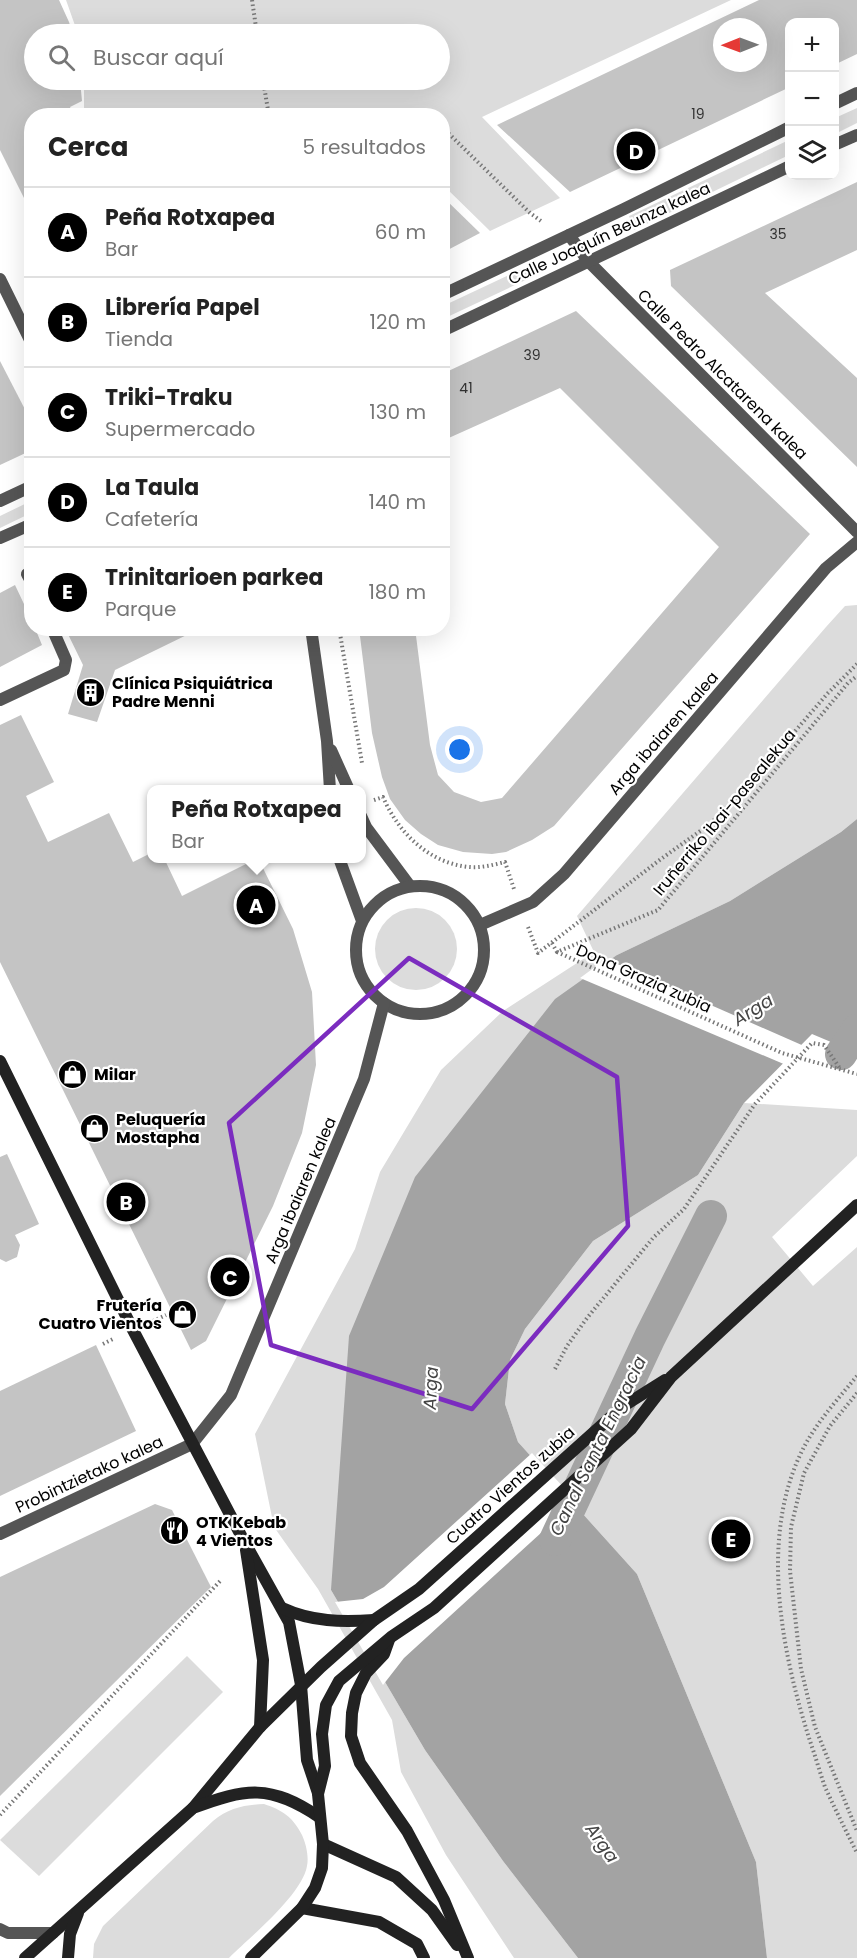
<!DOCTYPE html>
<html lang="es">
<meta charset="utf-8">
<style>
body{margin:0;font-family:Poppins,sans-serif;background:#f6f6f6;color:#222}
.controls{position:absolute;right:18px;top:18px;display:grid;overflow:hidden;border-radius:12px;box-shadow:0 6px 24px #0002}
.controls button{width:54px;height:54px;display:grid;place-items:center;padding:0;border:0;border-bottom:2px solid #e0e0e0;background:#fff;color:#222;font:30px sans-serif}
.compass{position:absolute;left:713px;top:18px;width:54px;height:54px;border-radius:50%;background:#fff;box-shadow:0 6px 24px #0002;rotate:269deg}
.you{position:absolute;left:460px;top:750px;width:21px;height:21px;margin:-15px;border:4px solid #fff;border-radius:50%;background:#1a73e8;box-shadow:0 0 0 9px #1a73e833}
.badge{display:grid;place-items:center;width:39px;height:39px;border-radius:50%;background:#000;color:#fff;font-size:20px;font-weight:700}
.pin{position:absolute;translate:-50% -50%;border:3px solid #fff;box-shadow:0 2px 6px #0006}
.popup{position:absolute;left:147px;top:785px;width:219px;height:78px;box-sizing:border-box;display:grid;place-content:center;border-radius:12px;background:#fff;filter:drop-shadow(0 2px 4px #0005);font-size:20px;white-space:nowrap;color:#767676}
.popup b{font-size:22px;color:#222}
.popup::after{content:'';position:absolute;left:50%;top:100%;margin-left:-12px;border:12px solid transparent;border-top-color:#fff}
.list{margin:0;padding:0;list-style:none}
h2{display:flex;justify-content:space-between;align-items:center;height:78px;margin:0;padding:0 24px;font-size:26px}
h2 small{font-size:20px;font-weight:400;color:#767676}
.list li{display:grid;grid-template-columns:39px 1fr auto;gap:18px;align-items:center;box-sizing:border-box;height:90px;padding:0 24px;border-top:2px solid #e0e0e0}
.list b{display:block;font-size:22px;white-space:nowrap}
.list p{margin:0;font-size:20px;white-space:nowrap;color:#767676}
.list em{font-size:20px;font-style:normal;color:#767676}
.icon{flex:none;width:33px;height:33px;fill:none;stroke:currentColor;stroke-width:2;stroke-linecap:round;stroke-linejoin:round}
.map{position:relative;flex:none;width:857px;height:1958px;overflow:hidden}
.search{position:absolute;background:#fff;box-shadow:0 6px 24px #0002;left:24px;top:24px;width:426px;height:66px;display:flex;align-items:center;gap:15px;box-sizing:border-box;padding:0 21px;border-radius:33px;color:#767676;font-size:22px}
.panel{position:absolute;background:#fff;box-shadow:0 6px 24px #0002;left:24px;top:108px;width:426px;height:528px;border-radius:24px}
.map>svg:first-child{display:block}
.green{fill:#dcdcdc}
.water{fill:#a3a3a3}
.pier{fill:#fff}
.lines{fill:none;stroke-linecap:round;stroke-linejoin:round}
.canal{stroke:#a3a3a3;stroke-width:32}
.building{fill:#c4c4c4;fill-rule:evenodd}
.path{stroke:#777;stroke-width:4;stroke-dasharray:1.5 3;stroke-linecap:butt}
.street{stroke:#555;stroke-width:12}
.secondary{stroke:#222;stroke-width:12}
.path-bridge{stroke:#777;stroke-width:4;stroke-dasharray:1.5 3;stroke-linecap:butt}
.marked{fill:none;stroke:#7b2cbf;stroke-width:4.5;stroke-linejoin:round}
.labels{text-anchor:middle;stroke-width:4.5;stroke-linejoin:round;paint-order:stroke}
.number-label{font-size:14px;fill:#313131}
.street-label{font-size:16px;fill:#000;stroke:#fff}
.poi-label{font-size:16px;font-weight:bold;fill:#000;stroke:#fff;text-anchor:start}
.water-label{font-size:18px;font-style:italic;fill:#444;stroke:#fff}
</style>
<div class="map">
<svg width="857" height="1958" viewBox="0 0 857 1958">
<rect width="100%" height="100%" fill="#fff"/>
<g class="green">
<path d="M 66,0 L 731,0 L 482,117 L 560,198 L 490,231 L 443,185 L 442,116 L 87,116 L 84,108 L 84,80 L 440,80 L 440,34 L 78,34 Z"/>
<path d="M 857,108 L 857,123 L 835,134 L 835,118 Z"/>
<path d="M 789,140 L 789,155 L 634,230 L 629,216 Z"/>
<path d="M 526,267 L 532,277 L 443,319 L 443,306 Z"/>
<path d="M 31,501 L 31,513 L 0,528 L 0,516 Z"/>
<path d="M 857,605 L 857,819 L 841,832 L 730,901 L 617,955 L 331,1590 L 425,1750 L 503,1861 L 578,1958 L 514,1958 L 446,1855 L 401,1772 L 392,1720 L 318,1589 L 274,1527 L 255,1434 L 355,1249 L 380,1172 L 441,1070 L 503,1011 L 594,952 L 577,916 L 826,627 L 845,606 Z"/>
<circle cx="416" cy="949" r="41"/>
<path d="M 744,1103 L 857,1110 L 857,1156 L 772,1237 L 813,1286 L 857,1247 L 857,1958 L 767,1958 L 756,1862 L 637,1574 L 518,1442 L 505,1404 L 510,1360 L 525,1329 L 593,1241 L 698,1175 Z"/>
<path d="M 187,1656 L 223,1692 L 39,1876 L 0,1840 Z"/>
<path d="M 264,1804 C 282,1810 293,1817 302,1835 C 306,1844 309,1856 307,1866 C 302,1895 250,1937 229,1958 L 93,1958 L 94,1944 L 103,1926 L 213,1821 C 229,1808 243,1805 264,1804 Z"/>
</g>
<path class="water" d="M 857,819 L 857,1053 L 812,1034 L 744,1103 L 698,1175 L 593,1241 L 525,1329 L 510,1360 L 505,1404 L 518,1442 L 637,1574 L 756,1862 L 767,1958 L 578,1958 L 503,1861 L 425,1750 L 331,1590 L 349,1336 L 415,1177 L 555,999 L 617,955 L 730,901 L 841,832 Z"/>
<g class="pier">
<path d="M 606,959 L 804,1046 L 786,1065 L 580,978 Z"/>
<path d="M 532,1453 L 576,1501 L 404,1658 L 383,1685 L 335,1602 L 363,1599 L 384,1587 Z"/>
</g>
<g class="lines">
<g class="canal">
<path d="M 841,1054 L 857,1030"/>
<path d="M 555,1540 L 650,1337 L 711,1216"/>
</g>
</g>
<g class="building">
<path d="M 0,0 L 59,0 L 69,22 L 73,34 L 34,34 L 34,80 L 80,80 L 82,101 L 70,107 L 74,116 L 32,116 L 32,214 L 0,150 Z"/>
<path d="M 759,0 L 857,0 L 857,54 L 834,65 L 834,22 L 790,22 L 790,87 L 570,192 L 497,125 ZM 722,27 L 758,27 L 758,63 L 722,63 Z"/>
<path d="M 857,182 L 857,250 L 765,293 L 857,378 L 857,467 L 671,286 L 670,270 Z"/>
<path d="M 442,196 L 480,233 L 442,253 Z"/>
<path d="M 576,311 L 810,534 L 554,826 L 532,840 L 506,852 L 492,854 L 463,852 L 438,845 L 421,834 L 405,820 L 390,799 L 382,777 L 372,733 L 359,628 L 415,628 L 430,745 L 438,775 L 454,792 L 481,802 L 502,798 L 719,547 L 560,388 L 442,441 L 442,374 Z"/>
<path d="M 0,361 L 32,423 L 32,450 L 0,465 Z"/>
<path d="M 15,585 L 32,621 L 32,628 L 35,628 L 42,645 L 0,667 L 0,593 Z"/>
<path d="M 65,628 L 201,628 L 115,670 L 97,722 L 68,714 L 83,665 Z"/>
<path d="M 21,715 L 54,782 L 26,796 L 48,842 L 109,813 L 133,862 L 151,853 L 151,858 L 164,858 L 182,896 L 258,858 L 293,929 L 312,992 L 316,1065 L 302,1133 L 273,1206 L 206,1341 L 191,1350 L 0,962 L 0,725 Z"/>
<path d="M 7,1154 L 39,1224 L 15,1235 L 20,1245 L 17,1257 L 6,1262 L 0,1259 L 0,1157 Z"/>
<path d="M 96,1345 L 136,1431 L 0,1496 L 0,1391 Z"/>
<path d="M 155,1504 L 172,1510 L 211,1587 L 0,1796 L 0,1577 Z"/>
</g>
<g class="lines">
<g class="path">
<path d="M 252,0 L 257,34"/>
<path d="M 263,80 L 269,116"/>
<path d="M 442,127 L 530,213 L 541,221"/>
<path d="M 339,628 L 362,763"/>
<path d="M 374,800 L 383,797 C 398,832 428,863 469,867 C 481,868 493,865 505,862 L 514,889"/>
<path d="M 528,927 L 538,953 L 661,859 L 710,824 L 739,796 L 828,693 L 857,664"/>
<path d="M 552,943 L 557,952 L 658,910 L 848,683 L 857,676"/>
<path d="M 153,1321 L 166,1315"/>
<path d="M 103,1344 L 113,1339"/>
<path d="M 555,1369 L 567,1346 L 587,1318 L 653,1238 L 684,1209 L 755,1104 L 812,1043 L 824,1045 L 841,1070"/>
<path d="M 857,1376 C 838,1399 816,1423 803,1449 C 758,1537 782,1655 811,1744 C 816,1758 820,1773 825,1787 C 835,1809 846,1831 857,1853"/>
<path d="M 857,1393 L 830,1426 L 804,1473 L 791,1527 L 790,1571 L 801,1669 L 815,1727 L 857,1831"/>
<path d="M 0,1815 L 222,1579"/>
</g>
<g class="street">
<path d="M 834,104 L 857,93"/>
<path d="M 834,145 L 857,135"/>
<path d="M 569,235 L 588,261 L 857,532"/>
<path d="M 0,279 L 32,344"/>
<path d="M 442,295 L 624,209 L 790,127"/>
<path d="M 442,331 L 790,166"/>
<path d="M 0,501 L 32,486"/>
<path d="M 0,538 L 32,524"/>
<path d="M 27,574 L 32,583"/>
<path d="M 311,628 L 327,741 L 330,790"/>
<path d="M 0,700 L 64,670 L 66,660 L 52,628"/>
<path d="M 331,750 L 349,790"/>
<path d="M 361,816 L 366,827 L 410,886"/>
<path d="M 339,858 L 362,921"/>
<circle cx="420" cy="950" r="64"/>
<path d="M 480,925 L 533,902 L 564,874 L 826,568 L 857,542"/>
<path d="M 0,1534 L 192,1444 L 231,1395 L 364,1079 L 384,1003"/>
<path d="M 0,1929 L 8,1933 L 53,1933"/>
</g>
<g class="secondary">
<path d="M 0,1061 L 133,1330 L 245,1543 L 289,1622 L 301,1685 L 307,1760 L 318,1793"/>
<path d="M 246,1550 L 263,1660 L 260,1727"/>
<path d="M 282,1608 C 312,1622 342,1622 374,1620"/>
<path d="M 389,1640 L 384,1654 L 366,1673 L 356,1693 L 352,1713 L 351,1736 L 360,1763 L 407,1831 L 444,1900 L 468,1958"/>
<path d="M 193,1808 L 260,1727 L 321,1667 L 374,1620 L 419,1589 L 622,1407 L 665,1380"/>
<path d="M 323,1844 L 396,1877 L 432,1910 L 457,1945"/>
<path d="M 302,1908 L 379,1922 L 417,1944 L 424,1958"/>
<path d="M 25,1958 L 193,1808 C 246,1788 270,1784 319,1817"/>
<path d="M 68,1958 L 70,1934 L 78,1913"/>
<path d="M 251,1958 L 302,1908 L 315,1888 L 322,1868 L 323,1844 L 318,1794 L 325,1766 L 322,1734 L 326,1705 L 339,1681 L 391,1637 L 434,1608 L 631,1429 L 671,1377 L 857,1205"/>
</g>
<path class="path-bridge" d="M 557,952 L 782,1053 L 857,1074"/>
</g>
<path class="marked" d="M 409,958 L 617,1077 L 628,1226 L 472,1409 L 271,1345 L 229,1123 Z"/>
<defs>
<symbol id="building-disc" viewBox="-11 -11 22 22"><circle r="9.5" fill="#000" stroke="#fff"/><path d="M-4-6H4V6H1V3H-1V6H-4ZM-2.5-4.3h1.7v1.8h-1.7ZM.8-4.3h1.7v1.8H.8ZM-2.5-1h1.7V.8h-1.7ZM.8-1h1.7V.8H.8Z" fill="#fff"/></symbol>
<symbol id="shop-disc" viewBox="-11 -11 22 22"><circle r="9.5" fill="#000" stroke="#fff"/><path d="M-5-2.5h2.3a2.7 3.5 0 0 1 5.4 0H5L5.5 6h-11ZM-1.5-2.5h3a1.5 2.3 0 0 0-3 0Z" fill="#fff"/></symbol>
<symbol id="restaurant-disc" viewBox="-11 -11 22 22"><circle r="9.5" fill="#000" stroke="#fff"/><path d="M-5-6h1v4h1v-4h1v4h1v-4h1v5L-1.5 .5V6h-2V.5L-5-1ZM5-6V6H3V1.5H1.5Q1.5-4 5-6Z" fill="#fff"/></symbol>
</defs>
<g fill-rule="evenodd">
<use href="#building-disc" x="74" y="676" width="33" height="33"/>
<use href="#shop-disc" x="56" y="1058" width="33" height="33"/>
<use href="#shop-disc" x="78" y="1112" width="33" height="33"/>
<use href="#shop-disc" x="166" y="1298" width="33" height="33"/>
<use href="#restaurant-disc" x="158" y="1514" width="33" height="33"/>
</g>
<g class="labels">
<g class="number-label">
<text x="698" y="119">19</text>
<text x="778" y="239">35</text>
<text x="532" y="360">39</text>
<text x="466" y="393">41</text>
</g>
<g class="street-label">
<text transform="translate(609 233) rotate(-25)" y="6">Calle Joaquín Beunza kalea</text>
<text transform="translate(723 374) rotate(45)" y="6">Calle Pedro Alcatarena kalea</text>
<text transform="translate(663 733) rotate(-49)" y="6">Arga ibaiaren kalea</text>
<text transform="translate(724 812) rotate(-50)" y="6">Iruñerriko ibai-pasealekua</text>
<text transform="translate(644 978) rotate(24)" y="6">Dona Grazia zubia</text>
<text transform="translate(300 1190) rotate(-67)" y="6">Arga ibaiaren kalea</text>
<text transform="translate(89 1474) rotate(-25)" y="6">Probintzietako kalea</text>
<text transform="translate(510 1485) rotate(-42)" y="6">Cuatro Vientos zubia</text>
</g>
<g class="poi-label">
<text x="112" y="689">Clínica Psiquiátrica<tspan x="112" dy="18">Padre Menni</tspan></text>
<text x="94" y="1080">Milar</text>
<text x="116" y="1125">Peluquería<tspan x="116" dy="18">Mostapha</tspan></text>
<text x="162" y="1311" text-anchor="end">Frutería<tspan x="162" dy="18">Cuatro Vientos</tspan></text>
<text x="196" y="1528">OTK Kebab<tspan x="196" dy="18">4 Vientos</tspan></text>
</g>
<g class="water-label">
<text transform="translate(753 1010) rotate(-32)" y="6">Arga</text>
<text transform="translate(431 1388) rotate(-87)" y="6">Arga</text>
<text transform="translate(598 1446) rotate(-64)" y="6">Canal Santa Engracia</text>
<text transform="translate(602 1843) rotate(55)" y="6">Arga</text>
</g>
</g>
</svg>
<div class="controls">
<button>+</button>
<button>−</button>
<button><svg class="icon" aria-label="layers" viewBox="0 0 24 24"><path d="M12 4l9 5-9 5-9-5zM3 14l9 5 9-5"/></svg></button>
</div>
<svg class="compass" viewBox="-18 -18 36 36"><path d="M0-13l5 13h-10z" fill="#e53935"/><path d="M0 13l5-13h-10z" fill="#767676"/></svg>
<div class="you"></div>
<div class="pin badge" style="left:256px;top:905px">A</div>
<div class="popup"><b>Peña Rotxapea</b>Bar</div>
<div class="pin badge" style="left:126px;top:1202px">B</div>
<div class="pin badge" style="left:230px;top:1277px">C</div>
<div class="pin badge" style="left:636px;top:151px">D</div>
<div class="pin badge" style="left:731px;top:1539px">E</div>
<div class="search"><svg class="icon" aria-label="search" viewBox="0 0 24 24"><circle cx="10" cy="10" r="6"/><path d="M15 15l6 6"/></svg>Buscar aquí</div>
<section class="panel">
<h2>Cerca<small>5 resultados</small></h2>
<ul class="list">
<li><span class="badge">A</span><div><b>Peña Rotxapea</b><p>Bar</p></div><em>60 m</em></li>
<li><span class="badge">B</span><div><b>Librería Papel</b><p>Tienda</p></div><em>120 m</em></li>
<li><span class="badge">C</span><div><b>Triki-Traku</b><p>Supermercado</p></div><em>130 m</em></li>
<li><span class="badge">D</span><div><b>La Taula</b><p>Cafetería</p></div><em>140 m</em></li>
<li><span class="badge">E</span><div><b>Trinitarioen parkea</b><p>Parque</p></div><em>180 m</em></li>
</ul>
</section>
</div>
